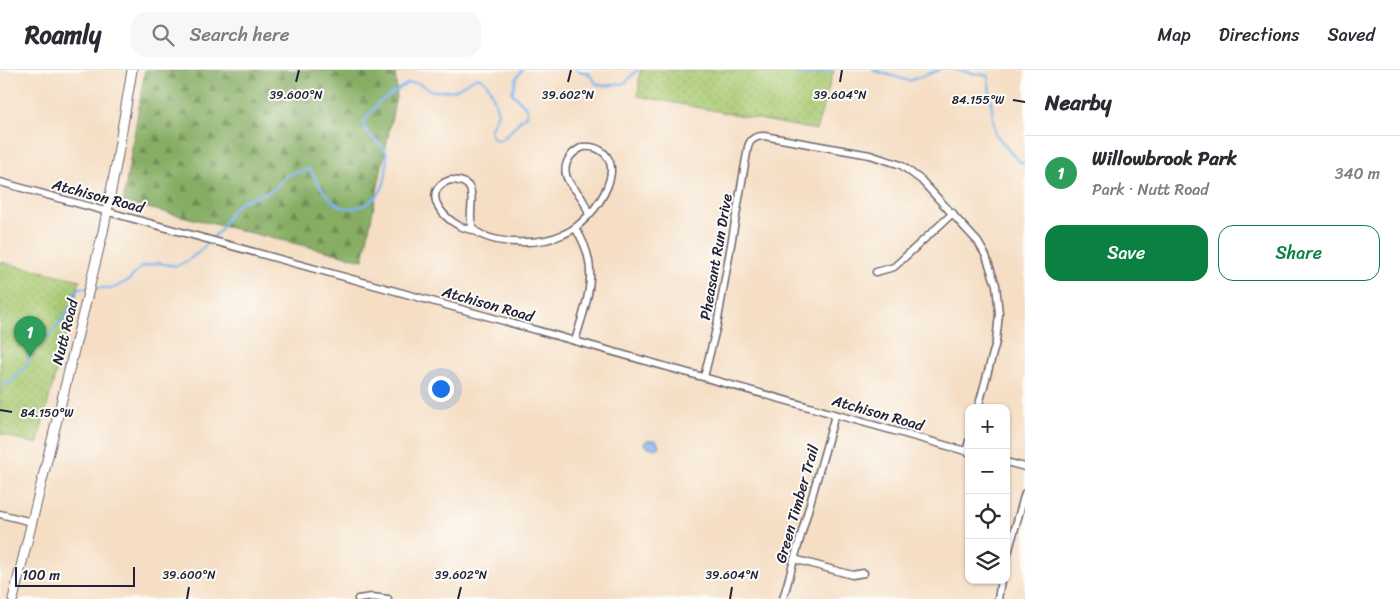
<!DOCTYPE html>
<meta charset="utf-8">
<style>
body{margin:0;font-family:Sriracha,sans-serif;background:#f7f7f7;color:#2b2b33}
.controls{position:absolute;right:15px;bottom:15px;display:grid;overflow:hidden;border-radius:10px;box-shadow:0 1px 4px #0004}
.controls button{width:45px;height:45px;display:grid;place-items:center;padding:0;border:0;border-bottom:1px solid #e1e1e2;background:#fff;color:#2b2b33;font:25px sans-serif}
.scale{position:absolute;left:15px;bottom:12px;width:120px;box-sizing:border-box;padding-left:5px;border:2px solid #22223b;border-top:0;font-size:14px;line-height:18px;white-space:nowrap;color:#22223b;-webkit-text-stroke:4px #fdfcf7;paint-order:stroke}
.you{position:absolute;left:440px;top:318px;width:18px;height:18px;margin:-12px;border:4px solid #fff;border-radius:50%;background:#1a73e8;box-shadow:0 0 0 8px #1a73e833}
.badge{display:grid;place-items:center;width:32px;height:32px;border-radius:50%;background:#0b8043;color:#fff;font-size:16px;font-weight:700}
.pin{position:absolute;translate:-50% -41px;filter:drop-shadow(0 1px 2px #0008)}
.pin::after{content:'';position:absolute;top:26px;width:18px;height:15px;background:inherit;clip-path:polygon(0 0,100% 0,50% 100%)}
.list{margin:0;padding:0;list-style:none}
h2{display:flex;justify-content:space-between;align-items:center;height:65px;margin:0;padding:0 20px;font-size:21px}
h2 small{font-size:16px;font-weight:400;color:#7c7c81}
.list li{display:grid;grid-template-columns:32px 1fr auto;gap:15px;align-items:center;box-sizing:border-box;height:75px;padding:0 20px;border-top:1px solid #e1e1e2}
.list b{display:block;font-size:19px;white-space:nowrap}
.list p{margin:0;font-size:16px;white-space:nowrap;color:#7c7c81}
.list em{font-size:16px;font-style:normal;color:#7c7c81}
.actions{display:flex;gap:10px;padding:15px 20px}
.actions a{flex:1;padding:11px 0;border:1px solid #0b8043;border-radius:15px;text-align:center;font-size:18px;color:#0b8043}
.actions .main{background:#0b8043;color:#fff}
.icon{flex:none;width:28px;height:28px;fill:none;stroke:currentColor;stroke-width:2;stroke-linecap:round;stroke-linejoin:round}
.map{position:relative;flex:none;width:1025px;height:529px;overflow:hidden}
header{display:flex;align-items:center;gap:30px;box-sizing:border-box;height:70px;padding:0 25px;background:#fff;border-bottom:1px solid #e1e1e2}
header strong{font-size:24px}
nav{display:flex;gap:28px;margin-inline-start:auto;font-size:18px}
.search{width:350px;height:45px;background:#f7f7f7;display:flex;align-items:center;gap:12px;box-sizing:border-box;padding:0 18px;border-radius:15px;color:#7c7c81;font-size:19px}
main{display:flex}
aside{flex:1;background:#fff}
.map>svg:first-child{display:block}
.grass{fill:url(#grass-dots);stroke:#667656}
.forest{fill:url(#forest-firs);stroke:#54684f}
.water{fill:#80b4ed;stroke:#516b94}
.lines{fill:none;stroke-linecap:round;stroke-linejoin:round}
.stream{stroke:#80b4ed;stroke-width:2.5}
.street-casing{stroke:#6c646b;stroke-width:9}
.secondary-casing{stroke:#6c646b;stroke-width:11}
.street{stroke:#fff;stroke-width:6}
.secondary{stroke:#fff;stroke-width:9}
.ticks{fill:none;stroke:#22223b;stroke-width:2}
.labels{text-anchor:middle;stroke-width:4;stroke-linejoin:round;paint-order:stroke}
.street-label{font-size:15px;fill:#22223b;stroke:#fdfcf7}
.ticks-label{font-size:12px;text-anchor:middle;fill:#22223b;stroke:#fdfcf7;stroke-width:4;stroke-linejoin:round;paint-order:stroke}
</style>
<header>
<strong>Roamly</strong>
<div class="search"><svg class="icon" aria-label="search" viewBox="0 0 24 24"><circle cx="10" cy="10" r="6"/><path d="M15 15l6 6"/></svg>Search here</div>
<nav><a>Map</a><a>Directions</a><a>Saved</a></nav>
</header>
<main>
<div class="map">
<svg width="1025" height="529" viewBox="0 0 1025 529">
<defs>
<pattern id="grass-dots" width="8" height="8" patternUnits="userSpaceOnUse" patternTransform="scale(1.25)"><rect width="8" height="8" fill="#a9c971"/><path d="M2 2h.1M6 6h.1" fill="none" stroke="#91ac63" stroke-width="1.8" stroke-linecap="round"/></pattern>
<pattern id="forest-firs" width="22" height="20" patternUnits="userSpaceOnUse" patternTransform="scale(1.25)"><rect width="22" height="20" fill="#86ad63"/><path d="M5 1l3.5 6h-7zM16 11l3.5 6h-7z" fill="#6d8c53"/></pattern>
</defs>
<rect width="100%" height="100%" fill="#fdfcf7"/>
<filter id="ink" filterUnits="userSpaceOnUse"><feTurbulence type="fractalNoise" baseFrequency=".02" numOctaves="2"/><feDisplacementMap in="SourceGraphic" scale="10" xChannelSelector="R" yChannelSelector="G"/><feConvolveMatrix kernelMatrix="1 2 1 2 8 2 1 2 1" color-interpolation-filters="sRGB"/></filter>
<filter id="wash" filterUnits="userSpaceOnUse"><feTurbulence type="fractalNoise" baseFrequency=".0096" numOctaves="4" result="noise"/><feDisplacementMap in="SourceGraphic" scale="20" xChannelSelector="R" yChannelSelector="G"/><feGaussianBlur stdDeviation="1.12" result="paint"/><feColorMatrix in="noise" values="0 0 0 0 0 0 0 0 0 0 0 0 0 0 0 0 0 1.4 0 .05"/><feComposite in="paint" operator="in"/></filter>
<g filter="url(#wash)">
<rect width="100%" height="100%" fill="#f5dec4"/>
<g class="grass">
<path d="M 640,0 L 834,0 L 816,60 L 638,26 Z"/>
<path d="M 0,192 L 80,210 L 37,374 L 0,364 Z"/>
</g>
<path class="forest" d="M 145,0 L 395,0 L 397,22 L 363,190 L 123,132 Z"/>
<path class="water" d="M 647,370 L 656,370 L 659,375 L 658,378 L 655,379 L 645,376 L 644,374 Z"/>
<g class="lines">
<g class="stream">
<path d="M 576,0 L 588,3 L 597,14 L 603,16 L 625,13 L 637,0"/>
<path d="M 793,0 L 799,6 L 834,0"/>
<path d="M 873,0 L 909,11 L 939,0"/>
<path d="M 957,0 L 988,6 L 995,63 L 1010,82 L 1020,92 L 1025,93"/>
<path d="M 0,314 L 9,314 C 25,298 31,292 34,270 L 49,266 L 76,229 L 74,225 L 75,222 L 80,218 L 114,218 L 129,210 L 141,197 L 158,193 L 177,196 L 187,191 L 199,182 L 221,159 L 232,140 L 242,131 L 261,125 L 274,119 L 287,105 L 309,99 C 316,109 325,126 335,133 C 350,144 369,136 379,123 C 386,115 388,93 386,82 C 384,73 367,69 363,53 L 378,33 L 408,13 L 418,13 L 432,21 L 444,21 L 455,20 L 477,7 C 490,9 495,31 498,43 L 490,60 L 493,68 L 499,71 C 510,65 515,53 526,46 L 527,38 L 512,23 L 517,7 L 522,0"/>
</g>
</g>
</g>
<g filter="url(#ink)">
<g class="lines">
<defs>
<g id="street">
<path d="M 583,77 C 592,76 599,78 605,84 C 621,101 601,132 589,145 C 587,139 585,133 581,127 C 577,121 572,117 569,112 C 560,97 569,83 583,77 Z"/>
<path d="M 450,110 C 487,110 463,143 474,160 C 450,159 415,122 450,110 Z"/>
<path d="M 0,112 L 486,246 L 969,382"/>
<path d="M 474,160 C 495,176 541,175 564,164 C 574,160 581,153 589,145"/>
<path d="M 876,202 L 894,197 L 953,143"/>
<path d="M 575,271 C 587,230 602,197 575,158"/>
<path d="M 704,307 L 717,255 L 748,77 C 750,69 756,66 764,66 L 870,85 L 901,95 L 921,110 L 978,172 L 986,186 L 996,215 L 999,244 L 996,272 L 978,338"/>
<path d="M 966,381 L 969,371"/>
<path d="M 1006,392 L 1025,397"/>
<path d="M 0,444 L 32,452"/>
<path d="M 794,489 L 852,505 L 864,503"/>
<path d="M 1006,490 L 1025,423"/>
<path d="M 358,529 L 372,527 L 388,529"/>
<path d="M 783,529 L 835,345"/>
<path d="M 998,529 L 1001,510"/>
</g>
<path id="secondary" d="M 13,529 L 103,162 L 117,90 L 132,0"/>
</defs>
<use href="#street" class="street-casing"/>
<use href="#secondary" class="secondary-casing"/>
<use href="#street" class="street"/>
<use href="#secondary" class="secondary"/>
</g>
</g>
<path class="ticks" d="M 296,12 L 299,0M 568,12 L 571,0M 840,12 L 842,0M 1013,30 L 1025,32M 0,340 L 12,342M 187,529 L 189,517M 458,529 L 461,517M 730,529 L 732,517"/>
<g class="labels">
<g class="street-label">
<text transform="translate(98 126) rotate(15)" y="5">Atchison Road</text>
<text transform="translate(716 187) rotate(-80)" y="5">Pheasant Run Drive</text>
<text transform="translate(488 234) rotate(16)" y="5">Atchison Road</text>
<text transform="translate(65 262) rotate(-76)" y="5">Nutt Road</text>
<text transform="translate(878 343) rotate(16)" y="5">Atchison Road</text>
<text transform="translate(797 434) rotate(-74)" y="5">Green Timber Trail</text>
</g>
</g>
<g class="ticks-label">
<text x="296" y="29">39.600°N</text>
<text x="568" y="29">39.602°N</text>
<text x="840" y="29">39.604°N</text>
<text x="978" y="34">84.155°W</text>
<text x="47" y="347">84.150°W</text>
<text x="189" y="509">39.600°N</text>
<text x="461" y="509">39.602°N</text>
<text x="732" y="509">39.604°N</text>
</g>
</svg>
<div class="controls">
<button>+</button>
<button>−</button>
<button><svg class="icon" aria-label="locate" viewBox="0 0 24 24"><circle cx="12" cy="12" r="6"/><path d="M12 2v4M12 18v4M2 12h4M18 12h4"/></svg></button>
<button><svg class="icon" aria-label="layers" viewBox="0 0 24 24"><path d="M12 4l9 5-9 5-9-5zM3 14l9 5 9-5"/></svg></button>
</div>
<div class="scale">100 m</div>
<div class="you"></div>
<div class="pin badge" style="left:30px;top:287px;background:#2e9e5b">1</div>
</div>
<aside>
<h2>Nearby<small></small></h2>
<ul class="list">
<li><span class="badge" style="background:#2e9e5b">1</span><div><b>Willowbrook Park</b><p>Park · Nutt Road</p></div><em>340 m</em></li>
</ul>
<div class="actions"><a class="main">Save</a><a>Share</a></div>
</aside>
</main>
